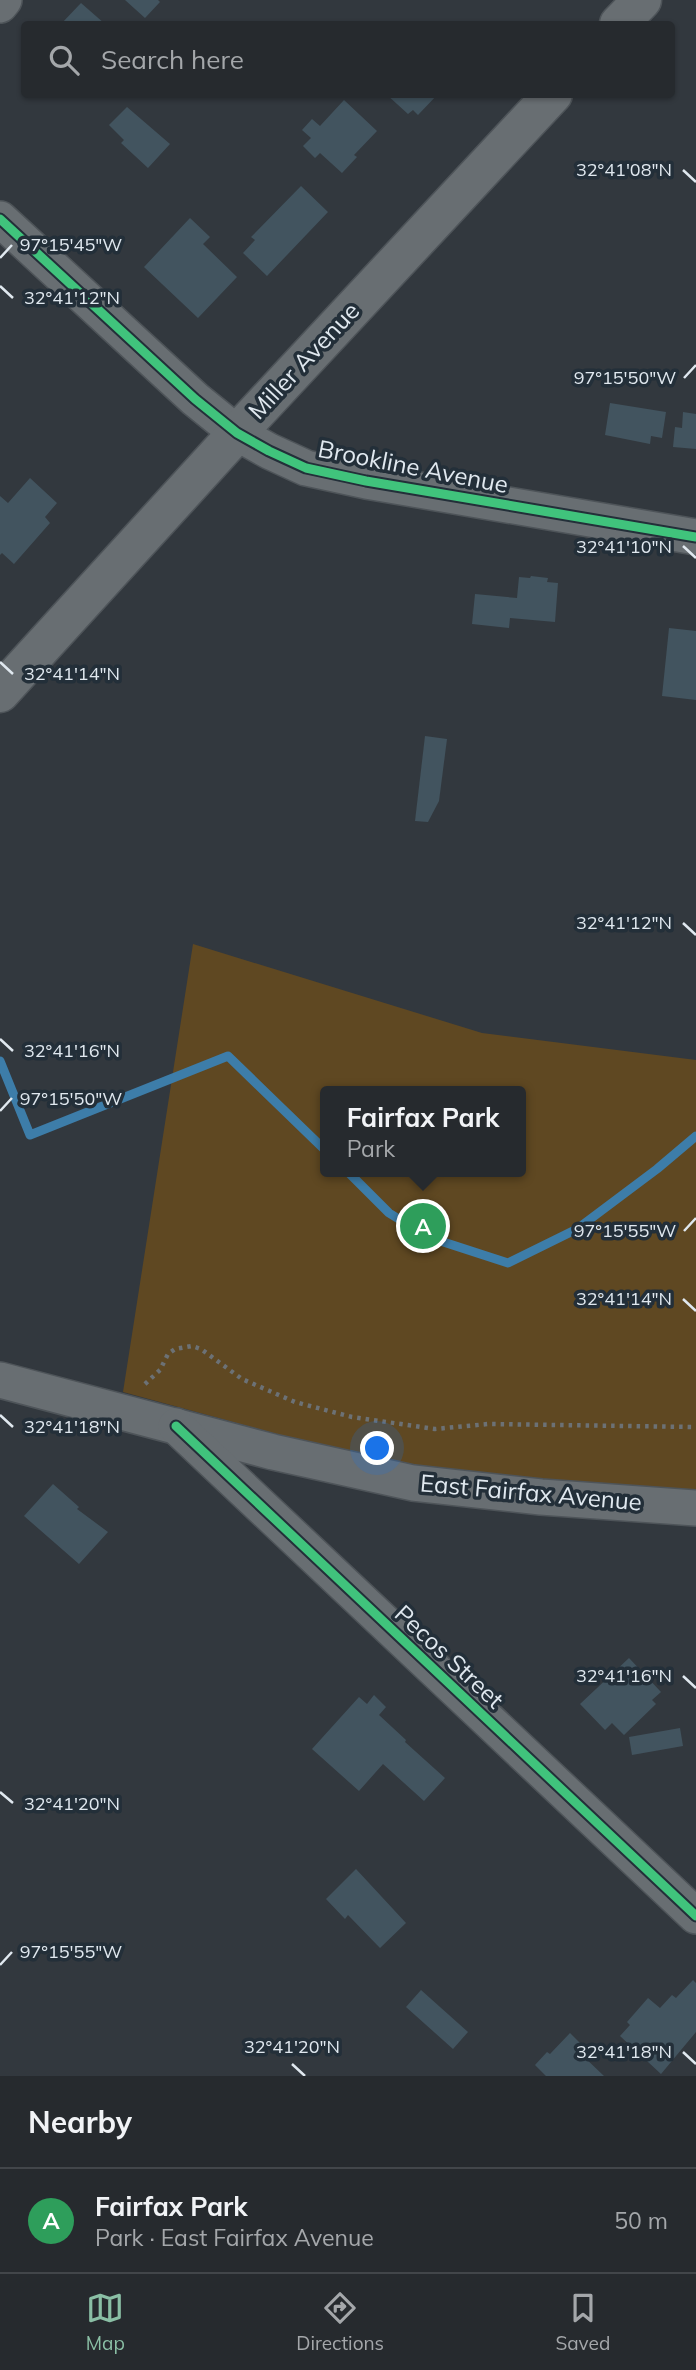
<!DOCTYPE html>
<meta charset="utf-8">
<style>
body{margin:0;font-family:Mulish,sans-serif;background:#32363a;color:#f1f3f6}
.you{position:absolute;left:378px;top:1449px;width:24px;height:24px;margin:-18px;border:5px solid #fff;border-radius:50%;background:#1a73e8;box-shadow:0 0 0 10px #1a73e833}
.badge{display:grid;place-items:center;width:46px;height:46px;border-radius:50%;background:#8abfa5;color:#fff;font-size:23px;font-weight:700}
.pin{position:absolute;translate:-50% -50%;border:4px solid #fff;box-shadow:0 2px 7px #0006}
.popup{position:absolute;left:320px;top:1086px;width:206px;height:91px;box-sizing:border-box;display:grid;place-content:center;border-radius:7px;background:#262a2e;filter:drop-shadow(0 2px 5px #0005);font-size:23px;white-space:nowrap;color:#a4a7aa}
.popup b{font-size:26px;color:#f1f3f6}
.popup::after{content:'';position:absolute;left:50%;top:100%;margin-left:-14px;border:14px solid transparent;border-top-color:#262a2e}
.list{margin:0;padding:0;list-style:none}
h2{display:flex;justify-content:space-between;align-items:center;height:91px;margin:0;padding:0 28px;font-size:30px}
h2 small{font-size:23px;font-weight:400;color:#a4a7aa}
.list li{display:grid;grid-template-columns:46px 1fr auto;gap:21px;align-items:center;box-sizing:border-box;height:105px;padding:0 28px;border-top:2px solid #42464a}
.list b{display:block;font-size:26px;white-space:nowrap}
.list p{margin:0;font-size:23px;white-space:nowrap;color:#a4a7aa}
.list em{font-size:23px;font-style:normal;color:#a4a7aa}
.icon{flex:none;width:38px;height:38px;fill:none;stroke:currentColor;stroke-width:2;stroke-linecap:round;stroke-linejoin:round}
.map{position:relative;flex:none;width:696px;height:2076px;overflow:hidden}
.search{position:absolute;background:#262a2e;box-shadow:0 2px 5px #0004;left:21px;right:21px;top:21px;height:77px;display:flex;align-items:center;gap:18px;box-sizing:border-box;padding:0 24px;border-radius:7px;color:#a4a7aa;font-size:26px}
.sheet{height:196px;background:#262a2e}
nav{display:flex;justify-content:space-around;align-items:center;box-sizing:border-box;height:98px;border-top:2px solid #42464a;background:#262a2e;font-size:19px;color:#a4a7aa}
nav a{display:grid;justify-items:center;gap:4px}
nav .on{color:#8abfa5}
.map>svg:first-child{display:block}
.green{fill:#5f4822;fill-rule:evenodd}
.lines{fill:none;stroke-linecap:round;stroke-linejoin:round}
.stream{stroke:#3d7da9;stroke-width:9}
.building{fill:#42545f}
.street-casing{stroke:#4e5459;stroke-width:38}
.secondary-casing{stroke:#4e5459;stroke-width:41}
.path{stroke:#6c7175;stroke-width:4.5;stroke-dasharray:3.5 5;stroke-linecap:butt}
.street{stroke:#686e72;stroke-width:35}
.secondary{stroke:#686e72;stroke-width:38}
.cycleway-casing{stroke:#232f39;stroke-width:13}
.cycleway{stroke:#40c37c;stroke-width:9}
.ticks{fill:none;stroke:#e0e8ef;stroke-width:2.5}
.labels{text-anchor:middle;stroke-width:7;stroke-linejoin:round;paint-order:stroke}
.street-label{font-size:24px;fill:#e0e8ef;stroke:#232f39}
.ticks-label{font-size:18px;text-anchor:middle;fill:#e0e8ef;stroke:#232f39;stroke-width:7;stroke-linejoin:round;paint-order:stroke}
</style>
<div class="map">
<svg width="696" height="2076" viewBox="0 0 696 2076">
<rect width="100%" height="100%" fill="#32383e"/>
<path class="green" d="M 193,944 L 482,1033 L 696,1060 L 696,1500 L 573,1497 L 339,1451 L 123,1392 ZM 325,1091 L 521,1091 L 521,1172 L 325,1172 Z"/>
<g class="lines">
<g class="stream">
<path d="M 0,1061 L 30,1135 L 228,1056 L 325,1150"/>
<path d="M 348,1172 L 389,1213 L 428,1237 L 508,1263 L 577,1229 L 657,1169 L 696,1136"/>
</g>
</g>
<g class="building">
<path d="M 125,0 L 158,0 L 160,2 L 145,18 Z"/>
<path d="M 81,3 L 105,24 L 61,24 Z"/>
<path d="M 386,94 L 438,94 L 418,115 L 413,110 L 408,114 Z"/>
<path d="M 344,100 L 377,131 L 354,155 L 357,157 L 342,173 L 320,153 L 315,158 L 303,146 L 311,138 L 302,130 L 312,119 L 320,126 Z"/>
<path d="M 127,107 L 170,144 L 148,168 L 121,143 L 124,140 L 109,125 Z"/>
<path d="M 301,186 L 328,212 L 267,276 L 243,253 L 255,240 L 251,237 Z"/>
<path d="M 190,218 L 210,237 L 203,244 L 237,277 L 198,318 L 144,267 Z"/>
<path d="M 610,403 L 666,412 L 662,438 L 651,436 L 650,444 L 605,435 Z"/>
<path d="M 683,412 L 696,414 L 696,449 L 673,447 L 675,427 L 682,428 Z"/>
<path d="M 30,478 L 57,503 L 45,517 L 50,523 L 14,564 L 2,553 L 0,555 L 0,496 L 8,503 Z"/>
<path d="M 531,576 L 548,578 L 547,582 L 558,583 L 555,622 L 510,618 L 509,628 L 472,624 L 475,594 L 517,598 L 519,577 L 530,578 Z"/>
<path d="M 669,628 L 696,631 L 696,700 L 662,696 Z"/>
<path d="M 425,736 L 447,739 L 439,801 L 428,822 L 415,821 Z"/>
<path d="M 53,1484 L 79,1507 L 77,1509 L 108,1532 L 79,1564 L 24,1516 Z"/>
<path d="M 629,1658 L 661,1692 L 652,1700 L 656,1704 L 624,1735 L 612,1723 L 605,1730 L 580,1704 Z"/>
<path d="M 374,1695 L 386,1707 L 379,1715 L 406,1740 L 405,1742 L 445,1778 L 424,1801 L 383,1764 L 359,1791 L 312,1749 L 359,1697 L 367,1704 Z"/>
<path d="M 680,1728 L 683,1746 L 632,1755 L 629,1737 Z"/>
<path d="M 356,1869 L 406,1923 L 380,1948 L 348,1915 L 345,1919 L 326,1899 Z"/>
<path d="M 693,1980 L 696,1983 L 696,2032 L 661,2074 L 620,2036 L 630,2025 L 627,2022 L 648,1998 L 660,2008 L 672,1995 L 676,1998 Z"/>
<path d="M 421,1990 L 468,2032 L 453,2049 L 406,2007 Z"/>
<path d="M 570,2033 L 587,2050 L 582,2055 L 604,2076 L 546,2076 L 535,2065 L 547,2052 L 550,2054 Z"/>
</g>
<g class="lines">
<defs>
<g id="street">
<path d="M 0,5 L 4,0"/>
<path d="M 0,219 L 195,399 L 237,433 L 269,451 L 306,468 L 366,481 L 696,537"/>
<path d="M 0,1380 L 273,1452 L 413,1483 L 541,1497 L 696,1508"/>
<path d="M 176,1426 L 696,1916"/>
</g>
<g id="secondary">
<path d="M 619,24 L 642,0"/>
<path d="M 0,693 L 237,433 L 553,94"/>
</g>
</defs>
<use href="#street" class="street-casing"/>
<use href="#secondary" class="secondary-casing"/>
<path class="path" d="M 145,1384 L 160,1370 L 168,1354 L 175,1349 L 192,1346 L 201,1349 L 242,1379 L 295,1402 L 352,1417 L 435,1429 L 488,1424 L 696,1427"/>
<use href="#street" class="street"/>
<use href="#secondary" class="secondary"/>
<defs>
<g id="cycleway">
<path d="M 0,219 L 195,399 L 237,433 L 269,451 L 306,468 L 366,481 L 696,537"/>
<path d="M 176,1426 L 696,1916"/>
</g>
</defs>
<use href="#cycleway" class="cycleway-casing"/>
<use href="#cycleway" class="cycleway"/>
</g>
<path class="ticks" d="M 683,170 L 696,182M 0,258 L 12,245M 0,286 L 13,298M 684,378 L 696,365M 683,546 L 696,558M 0,662 L 13,674M 683,923 L 696,935M 0,1039 L 13,1051M 0,1111 L 12,1098M 684,1231 L 696,1218M 683,1299 L 696,1311M 0,1415 L 13,1427M 683,1676 L 696,1688M 0,1792 L 13,1803M 0,1965 L 12,1952M 683,2052 L 696,2064M 292,2064 L 305,2076"/>
<g class="labels">
<g class="street-label">
<text transform="translate(304 361) rotate(-47)" y="8">Miller Avenue</text>
<text transform="translate(413 467) rotate(11)" y="8">Brookline Avenue</text>
<text transform="translate(531 1493) rotate(5)" y="8">East Fairfax Avenue</text>
<text transform="translate(449 1657) rotate(43)" y="8">Pecos Street</text>
</g>
</g>
<g class="ticks-label">
<text x="624" y="176">32°41'08"N</text>
<text x="71" y="251">97°15'45"W</text>
<text x="72" y="304">32°41'12"N</text>
<text x="625" y="384">97°15'50"W</text>
<text x="624" y="553">32°41'10"N</text>
<text x="72" y="680">32°41'14"N</text>
<text x="624" y="929">32°41'12"N</text>
<text x="72" y="1057">32°41'16"N</text>
<text x="71" y="1105">97°15'50"W</text>
<text x="625" y="1237">97°15'55"W</text>
<text x="624" y="1305">32°41'14"N</text>
<text x="72" y="1433">32°41'18"N</text>
<text x="624" y="1682">32°41'16"N</text>
<text x="72" y="1810">32°41'20"N</text>
<text x="71" y="1958">97°15'55"W</text>
<text x="292" y="2053">32°41'20"N</text>
<text x="624" y="2058">32°41'18"N</text>
</g>
</svg>
<div class="you"></div>
<div class="pin badge" style="left:423px;top:1226px;background:#2e9e5b">A</div>
<div class="popup"><b>Fairfax Park</b>Park</div>
<div class="search"><svg class="icon" aria-label="search" viewBox="0 0 24 24"><circle cx="10" cy="10" r="6"/><path d="M15 15l6 6"/></svg>Search here</div>
</div>
<section class="sheet">
<h2>Nearby<small></small></h2>
<ul class="list">
<li><span class="badge" style="background:#2e9e5b">A</span><div><b>Fairfax Park</b><p>Park · East Fairfax Avenue</p></div><em>50 m</em></li>
</ul>
</section>
<nav>
<a class="on"><svg class="icon" aria-label="map" viewBox="0 0 24 24"><path d="M3 6l6-2 6 2 6-2v14l-6 2-6-2-6 2zM9 4v14M15 6v14"/></svg>Map</a>
<a><svg class="icon" aria-label="directions" viewBox="0 0 24 24"><path d="M12 3l9 9-9 9-9-9zM9 14v-3h6M13 9l2 2-2 2"/></svg>Directions</a>
<a><svg class="icon" aria-label="saved" viewBox="0 0 24 24"><path d="M7 4h10v16l-5-4-5 4z"/></svg>Saved</a>
</nav>
